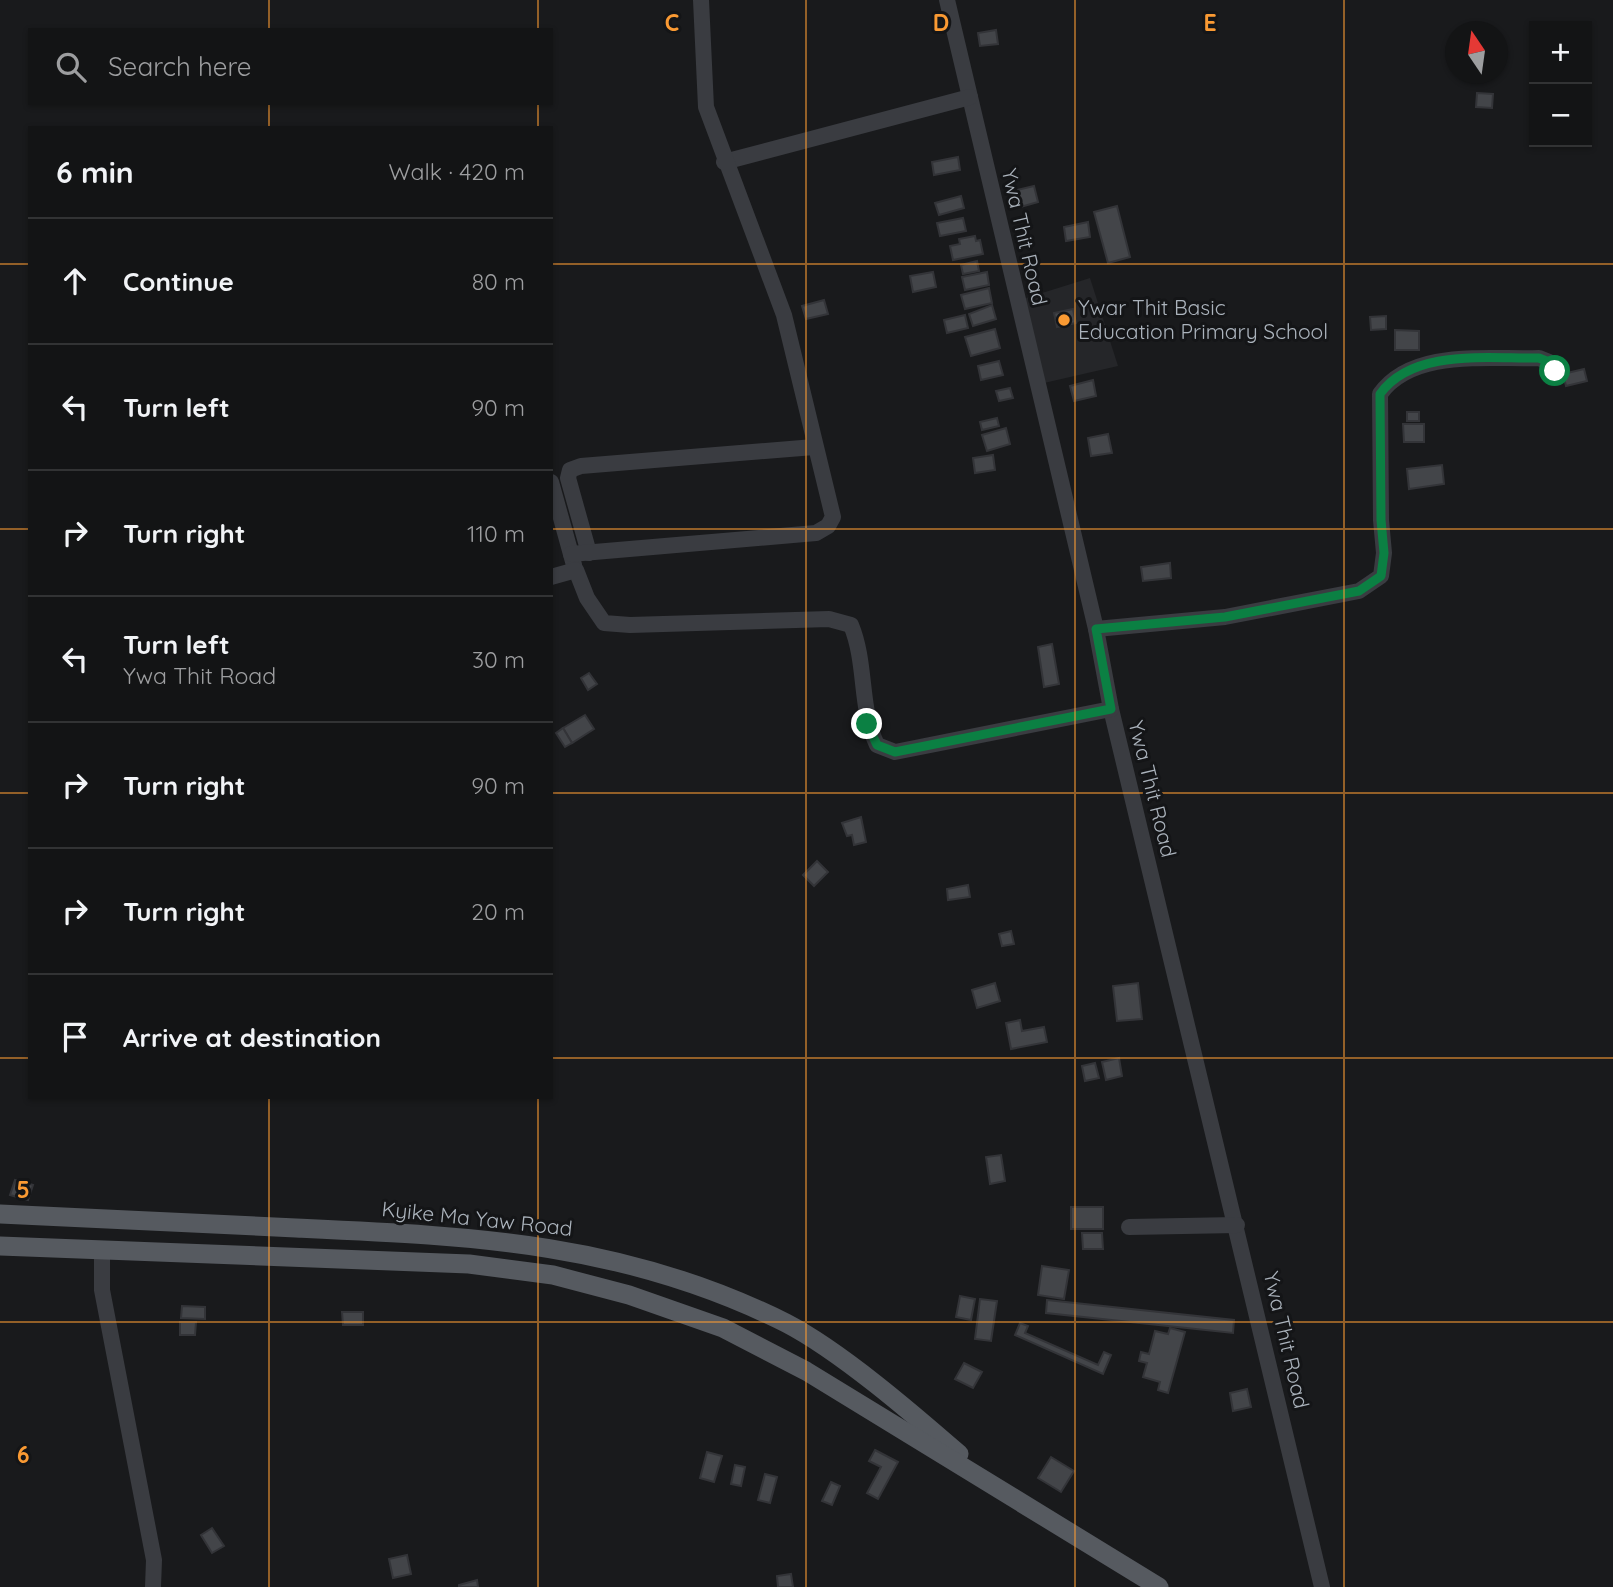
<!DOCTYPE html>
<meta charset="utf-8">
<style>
body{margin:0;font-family:Quicksand,sans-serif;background:#202122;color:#f1f3f6}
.controls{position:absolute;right:21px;top:21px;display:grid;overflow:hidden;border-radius:0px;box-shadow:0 2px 5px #0004}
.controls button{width:63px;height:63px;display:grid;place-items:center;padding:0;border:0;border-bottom:2px solid #323334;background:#131415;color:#f1f3f6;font:35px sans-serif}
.compass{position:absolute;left:1445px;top:21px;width:63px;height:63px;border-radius:50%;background:#131415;box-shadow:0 2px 5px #0004;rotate:347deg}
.stop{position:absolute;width:21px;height:21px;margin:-16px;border:5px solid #0b8043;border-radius:50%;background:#fff}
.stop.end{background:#0b8043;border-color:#fff;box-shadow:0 2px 7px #0008}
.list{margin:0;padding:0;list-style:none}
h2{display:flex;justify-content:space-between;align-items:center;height:91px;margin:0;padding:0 28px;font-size:30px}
h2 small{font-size:23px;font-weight:400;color:#9d9ea0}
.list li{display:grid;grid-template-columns:46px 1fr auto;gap:21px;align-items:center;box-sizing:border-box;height:126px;padding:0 28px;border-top:2px solid #323334}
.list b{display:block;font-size:26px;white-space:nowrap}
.list p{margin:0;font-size:23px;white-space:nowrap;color:#9d9ea0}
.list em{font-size:23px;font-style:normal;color:#9d9ea0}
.icon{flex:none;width:38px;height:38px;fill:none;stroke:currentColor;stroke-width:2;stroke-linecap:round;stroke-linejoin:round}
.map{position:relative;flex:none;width:1613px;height:1587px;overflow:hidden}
.search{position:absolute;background:#131415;box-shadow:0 2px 5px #0004;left:28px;top:28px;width:525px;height:77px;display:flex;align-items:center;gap:18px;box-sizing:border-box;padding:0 24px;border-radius:0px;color:#9d9ea0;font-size:26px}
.panel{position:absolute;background:#131415;box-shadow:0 2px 5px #0004;left:28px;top:126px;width:525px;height:973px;border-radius:0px}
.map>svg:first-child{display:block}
.built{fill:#252629}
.building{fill:#434549;stroke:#333438;stroke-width:2}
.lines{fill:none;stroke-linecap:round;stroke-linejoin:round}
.minor{stroke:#3a3c41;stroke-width:16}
.major{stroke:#565a60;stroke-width:19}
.route{stroke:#0b8043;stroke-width:9}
.grid{fill:none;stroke:#fa9a33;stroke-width:2;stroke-opacity:0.55}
.poi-dot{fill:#fa9a33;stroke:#141517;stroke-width:2.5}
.labels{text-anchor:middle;stroke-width:6;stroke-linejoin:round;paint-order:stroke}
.street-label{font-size:21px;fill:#abb3bc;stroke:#141517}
.poi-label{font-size:21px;fill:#abb3bc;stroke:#141517;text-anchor:start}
.grid-label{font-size:23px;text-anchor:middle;font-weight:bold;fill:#fa9a33;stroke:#141517;stroke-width:6;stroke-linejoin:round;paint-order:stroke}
</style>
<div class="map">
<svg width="1613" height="1587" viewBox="0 0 1613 1587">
<rect width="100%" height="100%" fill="#191a1c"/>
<path class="built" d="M 1090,278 L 1118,366 L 1044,383 L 1023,299 Z"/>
<g class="building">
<path d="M 996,30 L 998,44 L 980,46 L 978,33 Z"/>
<path d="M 1477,93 L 1493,94 L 1492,108 L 1476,107 Z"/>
<path d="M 958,157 L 960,170 L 934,175 L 932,162 Z"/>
<path d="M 1034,186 L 1038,202 L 1017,208 L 1013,191 Z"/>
<path d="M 961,196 L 964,208 L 939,215 L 935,203 Z"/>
<path d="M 1117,206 L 1130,257 L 1108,263 L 1094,212 Z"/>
<path d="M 963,218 L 966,231 L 940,236 L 937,223 Z"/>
<path d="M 1088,222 L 1090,237 L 1066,241 L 1064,227 Z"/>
<path d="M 975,236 L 976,241 L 980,240 L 983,254 L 953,260 L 950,246 L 960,244 L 959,239 Z"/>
<path d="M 977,261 L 979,271 L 963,274 L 961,265 Z"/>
<path d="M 933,272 L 936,287 L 913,292 L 910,276 Z"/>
<path d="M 987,272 L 989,285 L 965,290 L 962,277 Z"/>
<path d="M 989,288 L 992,303 L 965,309 L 961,295 Z"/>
<path d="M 824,300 L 828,314 L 806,319 L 802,306 Z"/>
<path d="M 992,305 L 996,319 L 973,326 L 969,314 Z"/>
<path d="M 1073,309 L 1076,323 L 1057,327 L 1054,313 Z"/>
<path d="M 965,315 L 968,328 L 947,333 L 944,320 Z"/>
<path d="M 1386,316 L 1386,329 L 1371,330 L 1370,317 Z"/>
<path d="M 995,329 L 1000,348 L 971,356 L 965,337 Z"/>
<path d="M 1395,330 L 1419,331 L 1419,350 L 1395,350 Z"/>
<path d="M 999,361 L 1003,375 L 981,380 L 978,366 Z"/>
<path d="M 1584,369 L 1587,381 L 1566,386 L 1563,374 Z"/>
<path d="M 1093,380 L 1096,396 L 1074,401 L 1070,386 Z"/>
<path d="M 1010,388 L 1013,398 L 999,401 L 996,391 Z"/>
<rect x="1407" y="412" width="12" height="9"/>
<path d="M 997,418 L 999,426 L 982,430 L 980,422 Z"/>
<path d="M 1403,424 L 1424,424 L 1424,442 L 1404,442 Z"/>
<path d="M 1006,428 L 1010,444 L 987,451 L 982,435 Z"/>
<path d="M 1108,434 L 1112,453 L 1091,456 L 1088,438 Z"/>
<path d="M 993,455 L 995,470 L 975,473 L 973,458 Z"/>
<path d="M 1442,465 L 1444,484 L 1409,489 L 1407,469 Z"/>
<path d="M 1170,563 L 1171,578 L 1143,581 L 1141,567 Z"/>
<path d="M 1052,644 L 1059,684 L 1044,687 L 1038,647 Z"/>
<path d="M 589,673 L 597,684 L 588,690 L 581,678 Z"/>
<path d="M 585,715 L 594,729 L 572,743 L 563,728 Z"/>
<path d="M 563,728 L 572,743 L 565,747 L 556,733 Z"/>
<path d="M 861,817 L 866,842 L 854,845 L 852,835 L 847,836 L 842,823 Z"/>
<path d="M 817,861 L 828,872 L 814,886 L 803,875 Z"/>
<path d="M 968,885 L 970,897 L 948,900 L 947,889 Z"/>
<path d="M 1011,931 L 1014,944 L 1002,946 L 999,934 Z"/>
<path d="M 995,983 L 1000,1001 L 977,1008 L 972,990 Z"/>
<path d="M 1138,983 L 1142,1019 L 1117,1021 L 1113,986 Z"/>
<path d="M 1020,1020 L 1022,1031 L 1044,1027 L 1047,1042 L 1011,1049 L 1006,1023 Z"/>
<path d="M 1119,1058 L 1122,1076 L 1106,1080 L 1102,1062 Z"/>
<path d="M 1095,1063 L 1099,1078 L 1085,1081 L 1082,1066 Z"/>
<path d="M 1001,1155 L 1005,1181 L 990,1184 L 986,1157 Z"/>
<path d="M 15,1180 L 33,1185 L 28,1200 L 10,1195 Z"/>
<rect x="1071" y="1207" width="32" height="22"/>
<path d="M 1082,1233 L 1102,1233 L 1103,1249 L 1083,1249 Z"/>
<path d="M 1042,1266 L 1069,1270 L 1064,1299 L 1038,1295 Z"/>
<path d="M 960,1296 L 975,1299 L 971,1320 L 956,1317 Z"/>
<path d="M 980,1299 L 997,1301 L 991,1341 L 975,1339 Z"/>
<path d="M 1047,1300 L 1234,1320 L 1233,1333 L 1046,1313 Z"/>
<path d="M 182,1306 L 205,1307 L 205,1319 L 181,1318 Z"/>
<path d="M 342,1312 L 363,1312 L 363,1325 L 343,1325 Z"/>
<path d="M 180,1322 L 196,1322 L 195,1335 L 180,1335 Z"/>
<path d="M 1020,1323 L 1028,1326 L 1025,1333 L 1098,1365 L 1104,1352 L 1111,1355 L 1103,1374 L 1015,1335 Z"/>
<path d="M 1170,1328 L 1185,1332 L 1168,1393 L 1158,1390 L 1160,1382 L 1143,1377 L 1147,1363 L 1139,1361 L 1141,1352 L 1149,1354 L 1155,1331 L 1168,1334 Z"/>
<path d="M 964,1363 L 982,1372 L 973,1388 L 955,1379 Z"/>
<path d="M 1247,1389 L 1251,1407 L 1233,1411 L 1230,1393 Z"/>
<path d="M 875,1450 L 898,1462 L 878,1499 L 867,1493 L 881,1467 L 869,1461 Z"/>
<path d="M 707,1452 L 722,1456 L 714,1482 L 700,1478 Z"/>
<path d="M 1051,1457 L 1074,1471 L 1061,1492 L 1038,1478 Z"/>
<path d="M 735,1465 L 745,1467 L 741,1486 L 731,1484 Z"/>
<path d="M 765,1474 L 777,1477 L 770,1503 L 758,1500 Z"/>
<path d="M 831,1482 L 840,1486 L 832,1505 L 822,1501 Z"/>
<path d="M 212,1528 L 224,1546 L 212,1553 L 201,1535 Z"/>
<path d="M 407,1555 L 411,1574 L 393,1578 L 389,1559 Z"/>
<path d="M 791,1574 L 793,1587 L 778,1587 L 777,1576 Z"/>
<path d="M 477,1580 L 478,1587 L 459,1587 L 459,1585 Z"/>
</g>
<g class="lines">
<g class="minor">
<path d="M 947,0 L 1096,629 L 1111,709 L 1322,1587"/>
<path d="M 724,162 L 970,97"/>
<path d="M 551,482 L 574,565"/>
<path d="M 589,553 L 568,478 L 570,470 L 581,466 L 814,447"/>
<path d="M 571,554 L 816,533 L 828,526 L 833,517 L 784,315 L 706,107 L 701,0"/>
<path d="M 551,577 L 576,570 L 587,598 L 604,623 L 630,625 L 829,619 L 851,625 C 867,664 859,707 877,745 L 895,752 L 1111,709"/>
<path d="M 1096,629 L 1225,617 L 1359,591 L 1381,576 L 1384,553 L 1381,520 L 1380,394 C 1413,348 1489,360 1539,358 L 1549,362 L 1555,371"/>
<path d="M 1129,1227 L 1237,1225"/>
<path d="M 102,1250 L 102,1290 L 154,1560 L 153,1587"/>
</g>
<g class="major">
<path d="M 0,1214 C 99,1219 198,1223 296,1228 C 473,1236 624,1242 786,1323 C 840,1351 912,1413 959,1454"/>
<path d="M 0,1246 L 469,1264 L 553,1275 L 629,1295 L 723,1328 L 806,1371 L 1159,1587"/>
</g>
</g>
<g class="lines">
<path class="route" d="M 867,724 L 877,745 L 895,752 L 1111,709 L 1096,629 L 1225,617 L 1359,591 L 1381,576 L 1384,553 L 1381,520 L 1380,394 C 1413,348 1489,359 1539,358 L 1549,362 L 1555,371"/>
</g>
<path class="grid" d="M 269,0 L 269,30M 538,0 L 538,30M 806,0 L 806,1587M 1075,0 L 1075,1587M 1344,0 L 1344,1587M 269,103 L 269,128M 538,103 L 538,128M 0,264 L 30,264M 551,264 L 1613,264M 0,529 L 30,529M 551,529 L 1613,529M 0,793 L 30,793M 551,793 L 1613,793M 0,1058 L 30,1058M 551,1058 L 1613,1058M 269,1097 L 269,1587M 538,1097 L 538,1587M 0,1322 L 1613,1322"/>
<circle class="poi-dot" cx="1064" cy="320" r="7"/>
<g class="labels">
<g class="street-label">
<text transform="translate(1024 237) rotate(77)" y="7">Ywa Thit Road</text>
<text transform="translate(1152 789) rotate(76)" y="7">Ywa Thit Road</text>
<text transform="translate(477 1219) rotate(6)" y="7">Kyike Ma Yaw Road</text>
<text transform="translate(1286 1340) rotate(77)" y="7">Ywa Thit Road</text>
</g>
<g class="poi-label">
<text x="1078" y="315">Ywar Thit Basic<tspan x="1078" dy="24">Education Primary School</tspan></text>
</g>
</g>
<g class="grid-label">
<text x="672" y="31">C</text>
<text x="941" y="31">D</text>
<text x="1210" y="31">E</text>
<text x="23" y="1198">5</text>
<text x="23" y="1463">6</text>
</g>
</svg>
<div class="controls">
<button>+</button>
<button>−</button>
</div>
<svg class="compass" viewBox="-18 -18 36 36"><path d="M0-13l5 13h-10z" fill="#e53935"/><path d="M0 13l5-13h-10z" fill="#9d9ea0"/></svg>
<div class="stop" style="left:1555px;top:371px"></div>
<div class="stop end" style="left:867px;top:724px"></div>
<div class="search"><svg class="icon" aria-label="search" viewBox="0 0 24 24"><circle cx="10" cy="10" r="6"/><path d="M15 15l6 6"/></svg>Search here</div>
<section class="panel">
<h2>6 min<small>Walk · 420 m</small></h2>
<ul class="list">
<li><svg class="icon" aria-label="ahead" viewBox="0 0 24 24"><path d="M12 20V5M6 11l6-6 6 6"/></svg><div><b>Continue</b></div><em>80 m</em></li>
<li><svg class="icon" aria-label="left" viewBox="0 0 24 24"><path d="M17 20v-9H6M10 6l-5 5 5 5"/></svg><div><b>Turn left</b></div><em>90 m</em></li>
<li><svg class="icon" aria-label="right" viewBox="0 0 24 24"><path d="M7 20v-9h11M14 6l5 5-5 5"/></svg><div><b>Turn right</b></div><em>110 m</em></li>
<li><svg class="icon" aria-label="left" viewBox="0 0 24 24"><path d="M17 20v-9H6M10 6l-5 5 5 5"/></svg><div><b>Turn left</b><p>Ywa Thit Road</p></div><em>30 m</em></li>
<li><svg class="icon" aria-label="right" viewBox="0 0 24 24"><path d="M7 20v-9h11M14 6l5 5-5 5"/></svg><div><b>Turn right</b></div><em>90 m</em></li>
<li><svg class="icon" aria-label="right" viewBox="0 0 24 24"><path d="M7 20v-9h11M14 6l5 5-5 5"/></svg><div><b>Turn right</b></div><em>20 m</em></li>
<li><svg class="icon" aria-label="arrive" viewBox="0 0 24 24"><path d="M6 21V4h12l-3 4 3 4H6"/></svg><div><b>Arrive at destination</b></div></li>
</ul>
</section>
</div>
